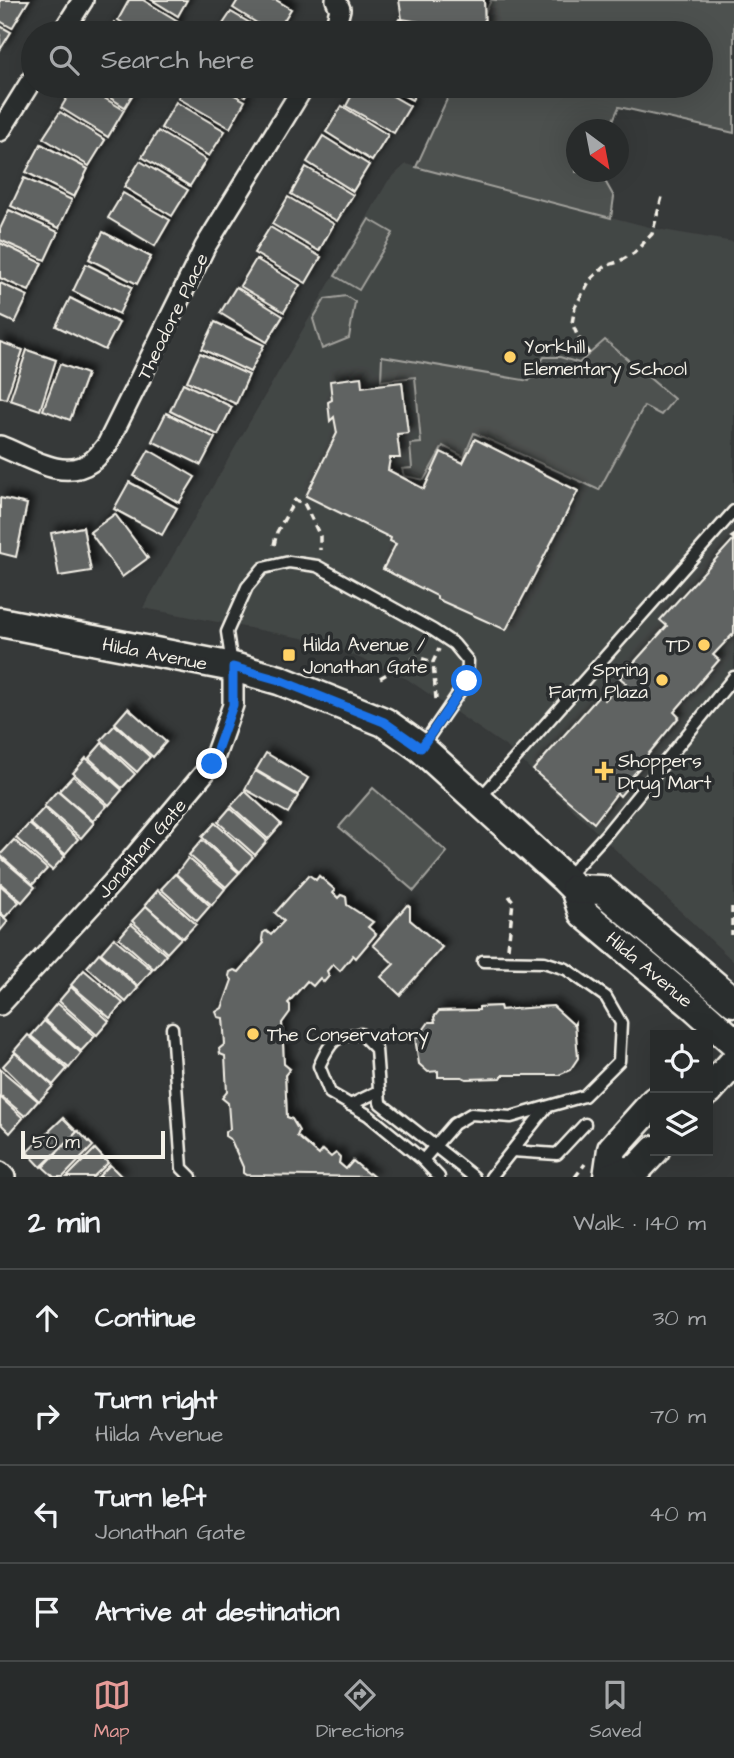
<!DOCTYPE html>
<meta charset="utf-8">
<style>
body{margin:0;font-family:"Architects Daughter",sans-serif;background:#343737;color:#f1f3f6}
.controls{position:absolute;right:21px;bottom:21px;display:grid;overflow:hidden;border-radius:0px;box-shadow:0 7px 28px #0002}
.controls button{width:63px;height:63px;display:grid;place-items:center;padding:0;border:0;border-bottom:2px solid #444747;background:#282b2b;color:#f1f3f6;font:35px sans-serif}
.compass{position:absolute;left:566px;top:119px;width:63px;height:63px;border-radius:50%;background:#282b2b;box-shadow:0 7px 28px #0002;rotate:148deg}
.scale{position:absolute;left:21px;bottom:18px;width:144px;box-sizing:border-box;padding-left:7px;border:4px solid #f4f1e8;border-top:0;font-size:19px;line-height:24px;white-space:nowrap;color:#f4f1e8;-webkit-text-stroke:5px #2a2d2e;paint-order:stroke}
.stop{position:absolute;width:21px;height:21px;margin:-16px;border:5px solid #1a73e8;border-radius:50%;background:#fff}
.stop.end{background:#1a73e8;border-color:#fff;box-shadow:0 2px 7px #0008}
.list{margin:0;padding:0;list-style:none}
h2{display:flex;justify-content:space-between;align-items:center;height:91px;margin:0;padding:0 28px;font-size:30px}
h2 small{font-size:23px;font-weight:400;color:#a5a7a9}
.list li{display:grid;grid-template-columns:46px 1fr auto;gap:21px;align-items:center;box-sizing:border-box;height:98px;padding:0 28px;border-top:2px solid #444747}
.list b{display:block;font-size:26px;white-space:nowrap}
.list p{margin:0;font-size:23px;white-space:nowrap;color:#a5a7a9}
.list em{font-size:23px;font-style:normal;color:#a5a7a9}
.icon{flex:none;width:38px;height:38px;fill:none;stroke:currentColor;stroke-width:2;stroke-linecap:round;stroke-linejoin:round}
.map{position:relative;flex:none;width:734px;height:1177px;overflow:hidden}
.search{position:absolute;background:#282b2b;box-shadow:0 7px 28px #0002;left:21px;right:21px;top:21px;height:77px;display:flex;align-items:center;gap:18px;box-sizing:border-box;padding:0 24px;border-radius:38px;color:#a5a7a9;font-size:26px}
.sheet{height:483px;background:#282b2b}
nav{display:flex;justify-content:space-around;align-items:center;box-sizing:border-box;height:98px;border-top:2px solid #444747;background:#282b2b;font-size:19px;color:#a5a7a9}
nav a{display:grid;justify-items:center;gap:4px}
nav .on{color:#e69b98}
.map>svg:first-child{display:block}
.built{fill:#434645}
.green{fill:#4e514f;stroke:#a1a19c;stroke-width:2}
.building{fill:#616362;stroke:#f4f1e8;stroke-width:2;filter:url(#shadow)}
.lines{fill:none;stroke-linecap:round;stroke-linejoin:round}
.lane-casing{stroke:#f4f1e8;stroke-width:15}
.street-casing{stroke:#f4f1e8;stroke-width:24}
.secondary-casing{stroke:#f4f1e8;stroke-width:33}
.path{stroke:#f4f1e8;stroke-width:3.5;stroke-dasharray:7 5;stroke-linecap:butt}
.lane{stroke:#2a2d2e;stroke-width:10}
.street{stroke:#2a2d2e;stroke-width:19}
.secondary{stroke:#2a2d2e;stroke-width:28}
.route{stroke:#1a73e8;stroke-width:9}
.poi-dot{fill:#ffd166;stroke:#2a2d2e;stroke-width:2.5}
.labels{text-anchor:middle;stroke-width:7;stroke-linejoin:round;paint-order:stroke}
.street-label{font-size:19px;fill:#f4f1e8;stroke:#2a2d2e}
.poi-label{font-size:19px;fill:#f4f1e8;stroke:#2a2d2e;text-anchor:start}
</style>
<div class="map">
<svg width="734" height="1177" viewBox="0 0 734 1177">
<defs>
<filter id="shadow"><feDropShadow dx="6" dy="-6" stdDeviation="3.5" flood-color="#0009"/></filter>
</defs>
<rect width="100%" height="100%" fill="#363939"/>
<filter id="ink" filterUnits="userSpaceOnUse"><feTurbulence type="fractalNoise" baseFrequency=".0143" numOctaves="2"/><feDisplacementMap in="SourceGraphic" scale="14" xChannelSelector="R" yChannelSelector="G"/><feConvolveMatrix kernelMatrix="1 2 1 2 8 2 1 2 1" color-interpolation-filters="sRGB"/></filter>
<g filter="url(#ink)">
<path class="built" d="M 406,164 L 657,229 L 734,242 L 734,962 L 508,748 L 407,679 L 323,642 L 143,608 L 388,181 Z"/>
<g class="green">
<path d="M 491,0 L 734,0 L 734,133 L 619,107 L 609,129 L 576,130 L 576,172 L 600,172 L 614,197 L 611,218 L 416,167 L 453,86 L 701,86 L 701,33 L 476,33 Z"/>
<path d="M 369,219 L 393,233 L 359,290 L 335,276 Z"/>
<path d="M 346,296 L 355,302 L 349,338 L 322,349 L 313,319 L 325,299 Z"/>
<path d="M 605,340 L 674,399 L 661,415 L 644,406 L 599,490 L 474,433 L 464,457 L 443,446 L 424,480 L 404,476 L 402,469 L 412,468 L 410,444 L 421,443 L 415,377 L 381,381 L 382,356 L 529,381 L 544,357 L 560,357 L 579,363 Z"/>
<path d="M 373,788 L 447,852 L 414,891 L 339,827 Z"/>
</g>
<g class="building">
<path d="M 0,0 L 29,0 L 12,28 L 0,21 Z"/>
<path d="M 129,0 L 143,0 L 178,21 L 171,33 L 140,33 L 118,20 Z"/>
<path d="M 152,0 L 187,0 L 178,16 Z"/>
<path d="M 238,0 L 276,0 L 291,9 L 276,33 L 273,33 L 233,8 Z"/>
<path d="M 399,0 L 484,0 L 485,33 L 402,19 Z"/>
<path d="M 231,12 L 267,33 L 217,33 Z"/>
<path d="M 399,19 L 426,33 L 392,33 Z"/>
<path d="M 114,22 L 132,33 L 107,33 Z"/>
<path d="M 0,26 L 11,32 L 0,50 Z"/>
<path d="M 74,86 L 84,86 L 124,110 L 108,137 L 61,108 Z"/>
<path d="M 91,86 L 138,86 L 125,107 Z"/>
<path d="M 185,86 L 218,86 L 245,101 L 230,128 L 178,98 Z"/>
<path d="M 227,86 L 251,86 L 245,96 Z"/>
<path d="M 357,86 L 375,86 L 410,106 L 394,133 L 346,106 Z"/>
<path d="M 385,86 L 420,86 L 412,100 Z"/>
<path d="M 176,102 L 225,131 L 209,156 L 161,128 Z"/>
<path d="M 342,106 L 388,135 L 372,161 L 326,132 Z"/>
<path d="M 60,112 L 105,140 L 89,166 L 43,138 Z"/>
<path d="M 158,131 L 206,160 L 190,186 L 142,157 Z"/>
<path d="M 323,136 L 369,165 L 353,191 L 307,162 Z"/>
<path d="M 41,144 L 88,169 L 74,197 L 26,172 Z"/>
<path d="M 140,161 L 188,190 L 172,216 L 124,187 Z"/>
<path d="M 306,167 L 353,195 L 337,221 L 291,194 Z"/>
<path d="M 24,178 L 72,200 L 59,228 L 11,206 Z"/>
<path d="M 123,193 L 170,220 L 155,246 L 108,218 Z"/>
<path d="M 288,197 L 334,224 L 319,251 L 272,224 Z"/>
<path d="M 9,210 L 58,232 L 45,260 L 0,240 L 0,229 Z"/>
<path d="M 270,227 L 321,257 L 306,283 L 254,253 Z"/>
<path d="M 103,232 L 151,257 L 137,284 L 89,259 Z"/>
<path d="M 0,243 L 42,263 L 29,291 L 0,278 Z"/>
<path d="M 256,259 L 300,285 L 284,312 L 240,286 Z"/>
<path d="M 86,264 L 132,287 L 119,314 L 73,291 Z"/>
<path d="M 0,283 L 28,296 L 15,323 L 0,316 Z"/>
<path d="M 236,287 L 283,316 L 267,342 L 220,313 Z"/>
<path d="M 70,298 L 119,323 L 105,350 L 56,326 Z"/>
<path d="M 215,322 L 264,345 L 250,372 L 202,349 Z"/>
<path d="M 0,342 L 23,350 L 6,399 L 0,397 Z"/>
<path d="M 27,350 L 56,360 L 40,410 L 10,400 Z"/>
<path d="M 200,353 L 249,375 L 236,404 L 187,381 Z"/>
<path d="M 60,364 L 87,374 L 70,420 L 43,410 Z"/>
<path d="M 361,377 L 362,387 L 402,382 L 408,433 L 397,434 L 400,458 L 390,458 L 388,470 L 424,489 L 441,452 L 463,463 L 475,439 L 578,491 L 506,630 L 437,599 L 437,596 L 383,569 L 396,544 L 390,541 L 391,538 L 306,496 L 337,433 L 334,417 L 330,421 L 328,402 L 332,400 L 330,381 Z"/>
<path d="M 183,383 L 232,407 L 218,435 L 170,411 Z"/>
<path d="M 166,413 L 215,438 L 201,465 L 152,441 Z"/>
<path d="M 149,450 L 195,477 L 179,503 L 134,476 Z"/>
<path d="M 129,482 L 177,508 L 162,535 L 114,509 Z"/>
<path d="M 0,498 L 27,504 L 16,557 L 0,553 Z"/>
<path d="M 115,514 L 148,558 L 122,577 L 90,532 Z"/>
<path d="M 83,527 L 91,571 L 59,576 L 51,533 Z"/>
<path d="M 734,535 L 734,633 L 713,655 L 719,660 L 674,712 L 679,717 L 640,764 L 641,766 L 627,782 L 630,784 L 620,796 L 617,793 L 594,823 L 533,770 L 600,695 L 605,700 L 614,690 L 619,695 L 626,683 L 620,678 L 667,626 L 660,620 L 734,539 L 731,537 Z"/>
<path d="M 128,708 L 166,742 L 153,757 L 115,723 Z"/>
<path d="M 115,725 L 150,757 L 137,772 L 101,740 Z"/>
<path d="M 102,743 L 135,774 L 122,788 L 89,758 Z"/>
<path d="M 266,753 L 308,778 L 298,795 L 256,770 Z"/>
<path d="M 86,758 L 122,790 L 109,805 L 73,773 Z"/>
<path d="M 255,771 L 298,796 L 288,813 L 245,789 Z"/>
<path d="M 73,776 L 107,806 L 93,821 L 59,791 Z"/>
<path d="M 57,791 L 94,823 L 81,838 L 44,806 Z"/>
<path d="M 245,791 L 281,824 L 268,839 L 231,806 Z"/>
<path d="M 44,808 L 78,839 L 65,854 L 30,823 Z"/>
<path d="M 230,808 L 267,841 L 255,855 L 218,822 Z"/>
<path d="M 215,823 L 253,857 L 240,872 L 202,837 Z"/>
<path d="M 29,824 L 65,856 L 52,870 L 16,838 Z"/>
<path d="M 14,840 L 47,869 L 33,884 L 0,855 Z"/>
<path d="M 202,840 L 239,873 L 226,887 L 189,855 Z"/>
<path d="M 0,857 L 35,887 L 22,902 L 0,883 Z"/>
<path d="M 188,858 L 225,889 L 212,905 L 176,874 Z"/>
<path d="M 175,874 L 210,906 L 197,921 L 161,889 Z"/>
<path d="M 309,875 L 316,880 L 319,876 L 335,890 L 333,893 L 338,898 L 341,895 L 346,897 L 347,905 L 373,922 L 368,927 L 376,934 L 356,958 L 353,955 L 340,971 L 333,964 L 327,971 L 329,976 L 324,982 L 320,978 L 313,986 L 307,981 L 288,1003 L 290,1005 L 290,1012 L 282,1023 L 284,1064 L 290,1069 L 285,1075 L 287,1117 L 292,1119 L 299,1131 L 297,1136 L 319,1155 L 323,1150 L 331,1157 L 336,1153 L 340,1157 L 339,1163 L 346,1169 L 353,1161 L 368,1174 L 369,1173 L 374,1177 L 246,1175 L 243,1173 L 243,1167 L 231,1140 L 225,1136 L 225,1132 L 230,1129 L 228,1103 L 222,1098 L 227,1092 L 225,1056 L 220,1054 L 219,1049 L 225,1044 L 223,1018 L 218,1017 L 216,1012 L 222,1008 L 232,980 L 229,976 L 230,972 L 234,970 L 239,972 L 264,943 L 262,939 L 263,933 L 266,931 L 271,935 L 284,921 L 275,913 Z"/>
<path d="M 0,885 L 19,902 L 5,917 L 0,912 Z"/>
<path d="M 158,890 L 196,924 L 183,938 L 145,905 Z"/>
<path d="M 407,905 L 410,907 L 410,920 L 442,947 L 400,995 L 381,977 L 394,964 L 373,945 Z"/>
<path d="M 146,906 L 181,938 L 167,953 L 132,921 Z"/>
<path d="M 0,914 L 8,921 L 0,931 Z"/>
<path d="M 131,924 L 166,955 L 154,969 L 119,938 Z"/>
<path d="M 114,938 L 152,970 L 138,986 L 101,953 Z"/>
<path d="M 99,953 L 138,988 L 126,1002 L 87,967 Z"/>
<path d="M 84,970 L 123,1003 L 110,1018 L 71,985 Z"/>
<path d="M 71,987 L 109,1021 L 97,1035 L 59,1001 Z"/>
<path d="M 57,1003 L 95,1036 L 81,1051 L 44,1019 Z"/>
<path d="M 500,1006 L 501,1010 L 553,1006 L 574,1025 L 575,1023 L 578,1058 L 570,1070 L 559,1075 L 503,1075 L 501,1078 L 466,1079 L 462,1077 L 438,1077 L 438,1071 L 428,1072 L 419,1064 L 415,1038 L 424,1035 L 424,1029 L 429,1022 L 435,1022 L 434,1017 L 439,1011 L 479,1010 L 479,1007 Z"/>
<path d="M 44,1021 L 81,1053 L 69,1068 L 31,1036 Z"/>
<path d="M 28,1035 L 67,1069 L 53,1085 L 14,1051 Z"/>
<path d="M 15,1053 L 53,1086 L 39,1101 L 3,1066 Z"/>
<path d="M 0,1069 L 38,1101 L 25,1116 L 0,1095 Z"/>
<path d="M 0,1097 L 23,1118 L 10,1133 L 0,1123 Z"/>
<path d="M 63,1118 L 77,1132 L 41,1167 L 27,1152 Z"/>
<path d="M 78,1131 L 93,1146 L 63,1177 L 54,1177 L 43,1167 Z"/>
<path d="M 95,1149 L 108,1163 L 93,1177 L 67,1177 Z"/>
<path d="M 110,1165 L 122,1177 L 98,1177 Z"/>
</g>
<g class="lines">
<defs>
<g id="lane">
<path d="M 232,665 L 227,632 L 247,587 L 263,568 L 289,562 L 317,566 L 433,630 L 454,644 L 468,661 L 467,681 L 423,745"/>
<path d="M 481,797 L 734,511"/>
<path d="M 566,878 L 607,833 L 734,677"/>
<path d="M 172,1028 L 182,1168 L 191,1177"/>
<path d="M 350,1105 L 379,1091"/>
<path d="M 512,1151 L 557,1154 L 585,1124"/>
<path d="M 423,1160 L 454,1124 L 471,1114 L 511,1117 L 584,1096 L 619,1061 L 621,1023 L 606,997 L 566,969 L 544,962 L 483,961"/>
<path d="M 439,1177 L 423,1160 L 368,1115 L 330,1093 L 319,1066 C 331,1042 333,1035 361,1034 L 376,1049 L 380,1103 L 474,1177"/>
<path d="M 491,1177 L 545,1109"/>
</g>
<g id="street">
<path d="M 62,33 L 83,0"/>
<path d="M 334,33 L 340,9 L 336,0"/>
<path d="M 0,131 L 33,78"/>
<path d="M 0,446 C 27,456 63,482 91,462 C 97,458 102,451 107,445 L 205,247 L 304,86"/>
<path d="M 0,1005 L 112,883 L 212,764 L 233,705 L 233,667"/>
<path d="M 0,1172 L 5,1177"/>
</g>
<g id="secondary">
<path d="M 0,622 L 233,667 L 279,680 L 384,722 L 421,748 L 565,879 L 575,889 L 583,913 L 694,1006 L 734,1042"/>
<path d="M 575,889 L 602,890 L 734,1002"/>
<path d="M 708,1091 L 734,1062"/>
<path d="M 608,1177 L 612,1149 L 655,1101"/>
<path d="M 611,1177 L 638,1168 L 655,1150"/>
</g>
</defs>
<use href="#lane" class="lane-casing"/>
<use href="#street" class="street-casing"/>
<use href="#secondary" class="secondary-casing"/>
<g class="path">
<path d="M 589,354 L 578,337 L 572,323 L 575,307 L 590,280 L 605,266 L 618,262 L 634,253 L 652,234 L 662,197"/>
<path d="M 274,545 L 277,532 L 295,500 L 304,503 L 320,536 L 320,550"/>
<path d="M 380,678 L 416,657 L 433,662"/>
<path d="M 436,699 L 433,662 L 439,649"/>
<path d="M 732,907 L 732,935"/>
<path d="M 508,948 L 513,901 L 509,896"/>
<path d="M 575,1177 L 585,1164"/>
</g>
<use href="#lane" class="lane"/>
<use href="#street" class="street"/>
<use href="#secondary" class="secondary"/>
</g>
</g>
<g class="lines" filter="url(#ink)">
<path class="route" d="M 212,764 L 233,705 L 233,667 L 279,680 L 384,722 L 421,748 L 467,681"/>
</g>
<g class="poi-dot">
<circle cx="510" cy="357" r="7"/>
<circle cx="704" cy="645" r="7"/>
<rect x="282" y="648" width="14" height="14" rx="3.5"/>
<circle cx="662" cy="680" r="7"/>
<path d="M600.5 760.5h7v7h7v7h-7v7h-7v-7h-7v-7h7z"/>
<circle cx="253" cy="1034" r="7"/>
</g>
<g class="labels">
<g class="street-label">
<text transform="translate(172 316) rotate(-64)" y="7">Theodore Place</text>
<text transform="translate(155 653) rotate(11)" y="7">Hilda Avenue</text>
<text transform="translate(141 848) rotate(-49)" y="7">Jonathan Gate</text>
<text transform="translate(650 969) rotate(40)" y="7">Hilda Avenue</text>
</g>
<g class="poi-label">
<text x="524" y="353">Yorkhill<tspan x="524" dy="22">Elementary School</tspan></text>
<text x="303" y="651">Hilda Avenue /<tspan x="303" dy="22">Jonathan Gate</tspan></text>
<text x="690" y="652" text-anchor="end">TD</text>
<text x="648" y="676" text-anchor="end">Spring<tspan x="648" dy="22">Farm Plaza</tspan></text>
<text x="618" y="767">Shoppers<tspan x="618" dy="22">Drug Mart</tspan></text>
<text x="267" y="1041">The Conservatory</text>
</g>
</g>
</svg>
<div class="controls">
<button><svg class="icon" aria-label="locate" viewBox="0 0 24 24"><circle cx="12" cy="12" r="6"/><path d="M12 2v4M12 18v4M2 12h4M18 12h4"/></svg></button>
<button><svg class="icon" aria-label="layers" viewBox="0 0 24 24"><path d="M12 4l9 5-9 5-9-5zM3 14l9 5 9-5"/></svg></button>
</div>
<svg class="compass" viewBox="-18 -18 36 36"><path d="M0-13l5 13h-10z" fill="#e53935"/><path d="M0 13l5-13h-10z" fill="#a5a7a9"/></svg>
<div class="scale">50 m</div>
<div class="stop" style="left:467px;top:681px"></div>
<div class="stop end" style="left:212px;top:764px"></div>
<div class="search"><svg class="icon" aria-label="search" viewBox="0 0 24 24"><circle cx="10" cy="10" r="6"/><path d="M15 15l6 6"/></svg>Search here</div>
</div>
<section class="sheet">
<h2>2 min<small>Walk · 140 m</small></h2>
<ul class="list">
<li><svg class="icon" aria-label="ahead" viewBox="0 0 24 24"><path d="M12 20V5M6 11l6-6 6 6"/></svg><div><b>Continue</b></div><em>30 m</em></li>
<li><svg class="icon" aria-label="right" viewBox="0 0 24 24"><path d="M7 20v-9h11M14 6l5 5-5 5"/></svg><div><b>Turn right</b><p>Hilda Avenue</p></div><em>70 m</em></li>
<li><svg class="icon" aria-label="left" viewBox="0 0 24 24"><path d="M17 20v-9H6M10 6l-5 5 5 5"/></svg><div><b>Turn left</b><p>Jonathan Gate</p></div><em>40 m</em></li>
<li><svg class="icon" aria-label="arrive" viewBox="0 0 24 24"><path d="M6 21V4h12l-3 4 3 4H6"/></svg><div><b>Arrive at destination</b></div></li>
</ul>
</section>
<nav>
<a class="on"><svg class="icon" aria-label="map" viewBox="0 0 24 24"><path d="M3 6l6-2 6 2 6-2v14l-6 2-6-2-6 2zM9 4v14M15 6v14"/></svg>Map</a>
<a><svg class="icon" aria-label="directions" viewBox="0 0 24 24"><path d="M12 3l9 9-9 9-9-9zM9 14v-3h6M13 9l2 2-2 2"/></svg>Directions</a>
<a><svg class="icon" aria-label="saved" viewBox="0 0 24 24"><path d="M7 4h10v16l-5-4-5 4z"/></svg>Saved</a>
</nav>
